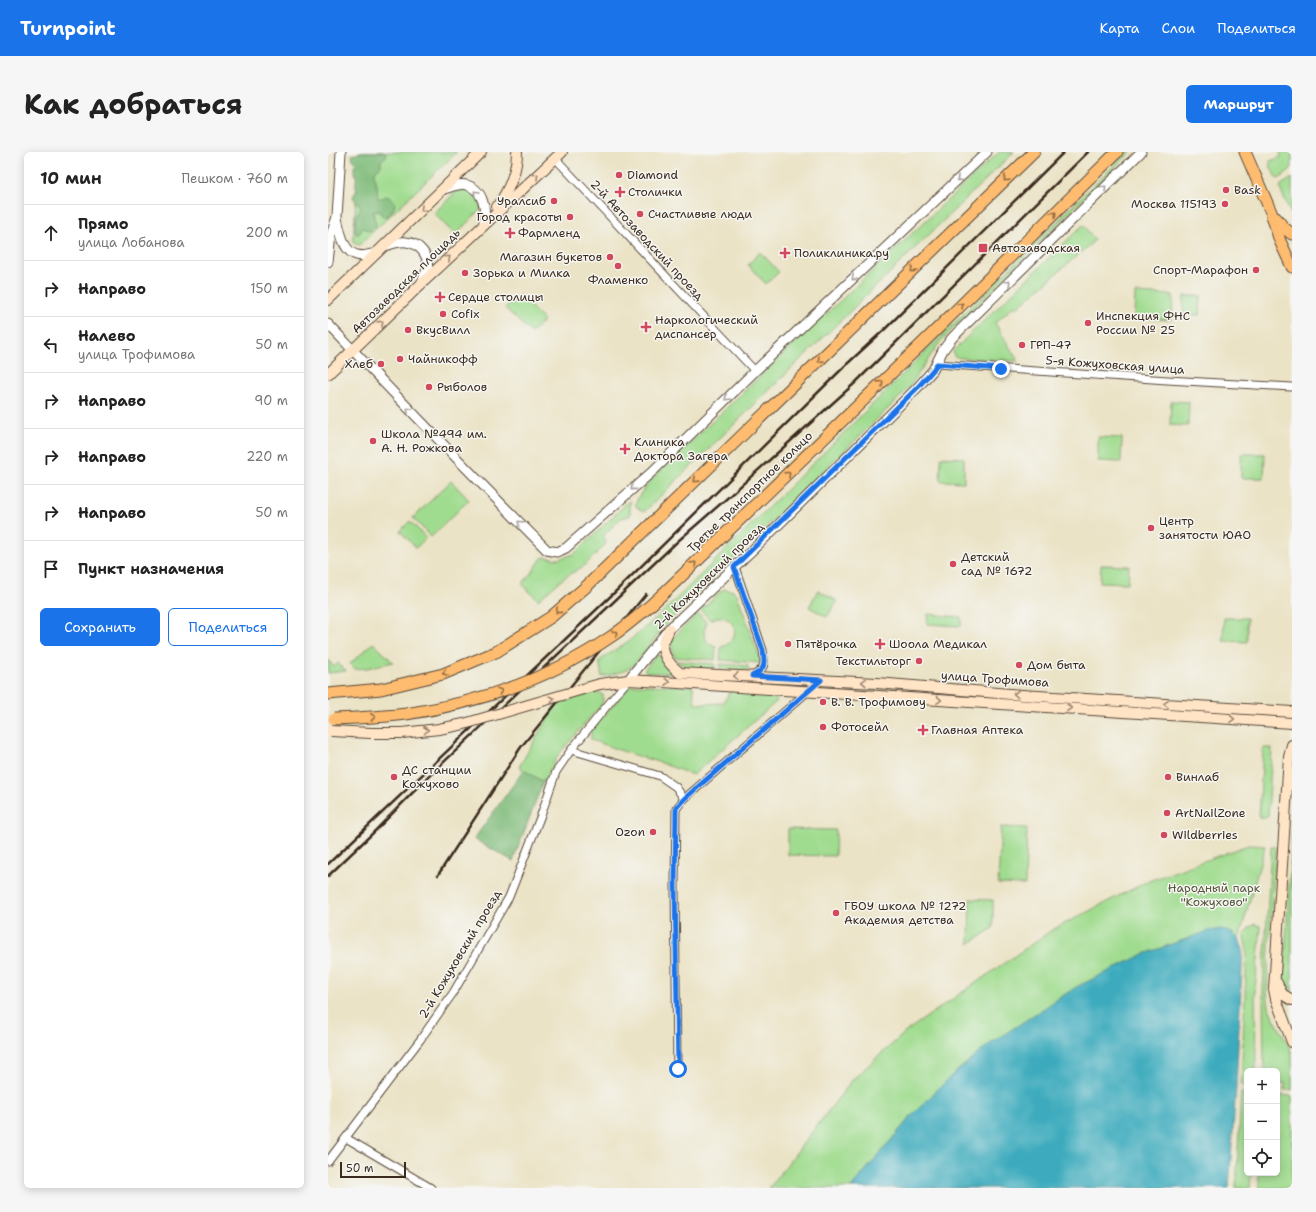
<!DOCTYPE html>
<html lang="ru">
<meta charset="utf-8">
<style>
body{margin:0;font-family:"Shantell Sans",sans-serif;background:#f6f6f6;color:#222}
.controls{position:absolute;right:12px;bottom:12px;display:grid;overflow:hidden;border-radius:6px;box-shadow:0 2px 10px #0003}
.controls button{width:36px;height:36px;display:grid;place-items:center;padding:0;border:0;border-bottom:1px solid #e0e0e0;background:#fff;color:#222;font:20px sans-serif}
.scale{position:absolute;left:12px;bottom:10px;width:66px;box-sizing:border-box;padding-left:4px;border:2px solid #3b2a1e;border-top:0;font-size:11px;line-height:14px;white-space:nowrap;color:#3b2a1e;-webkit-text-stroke:3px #f6f6f2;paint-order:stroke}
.stop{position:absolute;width:12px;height:12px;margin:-9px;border:3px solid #1a73e8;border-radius:50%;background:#fff}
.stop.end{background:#1a73e8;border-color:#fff;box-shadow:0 1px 4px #0008}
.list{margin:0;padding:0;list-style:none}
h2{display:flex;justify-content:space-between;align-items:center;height:52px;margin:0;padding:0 16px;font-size:17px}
h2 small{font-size:13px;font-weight:400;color:#767676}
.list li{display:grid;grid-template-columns:26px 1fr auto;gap:12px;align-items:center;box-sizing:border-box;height:56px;padding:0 16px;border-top:1px solid #e0e0e0}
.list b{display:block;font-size:15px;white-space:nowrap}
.list p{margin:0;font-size:13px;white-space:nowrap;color:#767676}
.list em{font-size:13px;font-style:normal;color:#767676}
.actions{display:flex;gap:8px;padding:12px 16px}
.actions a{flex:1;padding:9px 0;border:1px solid #1a73e8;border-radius:6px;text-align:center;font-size:14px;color:#1a73e8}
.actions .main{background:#1a73e8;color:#fff}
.icon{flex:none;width:22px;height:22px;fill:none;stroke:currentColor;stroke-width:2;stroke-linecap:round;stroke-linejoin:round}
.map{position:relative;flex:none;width:964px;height:1036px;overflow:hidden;border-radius:6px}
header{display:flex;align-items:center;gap:24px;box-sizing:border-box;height:56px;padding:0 20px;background:#1a73e8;color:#fff}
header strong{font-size:19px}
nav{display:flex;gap:22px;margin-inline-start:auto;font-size:14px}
.intro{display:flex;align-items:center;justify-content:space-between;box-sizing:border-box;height:96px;padding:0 24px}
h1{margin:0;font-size:28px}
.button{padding:10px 18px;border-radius:6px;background:#1a73e8;color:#fff;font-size:14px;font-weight:700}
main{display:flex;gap:24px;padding:0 24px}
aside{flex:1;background:#fff;border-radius:6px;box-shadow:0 2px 10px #0003}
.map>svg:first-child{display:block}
.green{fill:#a0dc8f;stroke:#6e8356}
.forest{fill:#80bc7a;stroke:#5e734c}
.water{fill:#3eabbd;stroke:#3c6a6e}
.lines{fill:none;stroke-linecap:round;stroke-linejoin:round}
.minor-casing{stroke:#554637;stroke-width:9}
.tertiary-casing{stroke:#554637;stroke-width:11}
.secondary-casing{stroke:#554637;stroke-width:12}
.primary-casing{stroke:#554637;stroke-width:13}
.minor{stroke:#fff;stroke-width:7}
.tertiary{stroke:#fff;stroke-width:9}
.secondary{stroke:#ffe4c6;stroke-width:10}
.primary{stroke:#febc70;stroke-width:11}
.rail{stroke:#3b2a1e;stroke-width:2.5}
.secondary-bridge-casing{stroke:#554637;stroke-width:12;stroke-linecap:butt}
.primary-bridge-casing{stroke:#554637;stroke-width:13;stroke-linecap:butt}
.secondary-bridge{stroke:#ffe4c6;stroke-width:10}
.primary-bridge{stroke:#febc70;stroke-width:11}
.oneway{stroke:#9d8772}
.oneway2{stroke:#a79f9a}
.oneway3{stroke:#936c43}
.route{stroke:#1a73e8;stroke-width:5}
.poi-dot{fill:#d1495b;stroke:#f6f6f2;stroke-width:1.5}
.labels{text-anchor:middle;stroke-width:3;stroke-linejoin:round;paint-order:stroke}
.poi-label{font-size:12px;fill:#3b2a1e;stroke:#f6f6f2;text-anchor:start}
.street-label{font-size:12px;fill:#3b2a1e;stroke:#f6f6f2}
.park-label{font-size:12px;fill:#54563a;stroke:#f6f6f2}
</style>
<header>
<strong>Turnpoint</strong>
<nav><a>Карта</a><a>Слои</a><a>Поделиться</a></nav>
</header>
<div class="intro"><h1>Как добраться</h1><a class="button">Маршрут</a></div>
<main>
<aside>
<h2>10 мин<small>Пешком · 760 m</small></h2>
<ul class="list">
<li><svg class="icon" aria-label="ahead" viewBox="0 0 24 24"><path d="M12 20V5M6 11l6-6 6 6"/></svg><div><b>Прямо</b><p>улица Лобанова</p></div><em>200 m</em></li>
<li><svg class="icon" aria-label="right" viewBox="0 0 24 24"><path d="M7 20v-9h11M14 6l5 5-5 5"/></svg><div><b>Направо</b></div><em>150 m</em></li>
<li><svg class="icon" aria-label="left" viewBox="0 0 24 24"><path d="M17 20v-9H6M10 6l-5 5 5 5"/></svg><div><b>Налево</b><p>улица Трофимова</p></div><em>50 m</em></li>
<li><svg class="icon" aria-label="right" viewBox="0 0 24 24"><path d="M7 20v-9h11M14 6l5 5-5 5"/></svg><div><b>Направо</b></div><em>90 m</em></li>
<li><svg class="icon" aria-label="right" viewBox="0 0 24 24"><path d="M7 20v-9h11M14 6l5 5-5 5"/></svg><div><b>Направо</b></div><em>220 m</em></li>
<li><svg class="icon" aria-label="right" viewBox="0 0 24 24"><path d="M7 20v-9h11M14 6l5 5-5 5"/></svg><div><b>Направо</b></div><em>50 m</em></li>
<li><svg class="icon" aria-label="arrive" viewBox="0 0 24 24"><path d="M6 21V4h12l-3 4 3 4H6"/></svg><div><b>Пункт назначения</b></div></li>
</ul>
<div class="actions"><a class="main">Сохранить</a><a>Поделиться</a></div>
</aside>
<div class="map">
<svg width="964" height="1036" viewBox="0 0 964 1036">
<rect width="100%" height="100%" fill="#f6f6f2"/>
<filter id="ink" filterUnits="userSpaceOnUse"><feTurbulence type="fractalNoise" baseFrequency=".025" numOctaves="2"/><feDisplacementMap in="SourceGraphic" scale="8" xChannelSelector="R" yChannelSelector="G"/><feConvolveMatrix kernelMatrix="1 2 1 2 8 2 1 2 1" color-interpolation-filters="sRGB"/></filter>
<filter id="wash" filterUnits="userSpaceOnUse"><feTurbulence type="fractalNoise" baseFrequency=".012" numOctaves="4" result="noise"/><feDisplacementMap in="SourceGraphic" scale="16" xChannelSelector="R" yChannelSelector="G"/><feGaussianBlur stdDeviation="0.9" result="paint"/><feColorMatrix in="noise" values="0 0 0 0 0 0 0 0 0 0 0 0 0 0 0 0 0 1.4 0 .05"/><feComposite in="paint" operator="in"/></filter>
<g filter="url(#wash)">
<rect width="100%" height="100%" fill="#ebe3c6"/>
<g class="green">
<path d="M 31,0 L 129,0 L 31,93 L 27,92 L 25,88 Z"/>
<path d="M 671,0 L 686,0 L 316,360 C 314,359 309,356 308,354 C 306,349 318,334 321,330 L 432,224 Z"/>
<path d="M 799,0 L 803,0 L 612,190 L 581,235 L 572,245 L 340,470 L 309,510 L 303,515 L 296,519 L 274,525 L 271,509 L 302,488 L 332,463 Z"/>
<path d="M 952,0 L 964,0 L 964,16 L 951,27 L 948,26 L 942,14 L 942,9 L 953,5 Z"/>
<path d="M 964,26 L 964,64 L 952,37 L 953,33 Z"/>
<path d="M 133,35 L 147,41 L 154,56 L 127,83 L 106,61 Z"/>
<path d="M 755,73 L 767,88 L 689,156 L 686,154 L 667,171 L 690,209 L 632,206 L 626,204 L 625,199 L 628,196 Z"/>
<path d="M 432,100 L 451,120 L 438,132 L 420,113 Z"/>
<path d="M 807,141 L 845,143 L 844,168 L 806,166 Z"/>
<path d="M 191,143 L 216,168 L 203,181 L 177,156 Z"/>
<path d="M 856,144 L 873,144 L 872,163 L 855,162 Z"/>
<path d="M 843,249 L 861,250 L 860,274 L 842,273 Z"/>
<path d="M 770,285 L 794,286 L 793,310 L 770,309 Z"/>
<path d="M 913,302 L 937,302 L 936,326 L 913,326 Z"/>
<path d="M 613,305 L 636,306 L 636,330 L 612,329 Z"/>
<path d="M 123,329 L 141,348 L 103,385 L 85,366 Z"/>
<path d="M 302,348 L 302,364 L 293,366 L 276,383 L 278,392 L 256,414 L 237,425 L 210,448 L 194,432 L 204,420 L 214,406 L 217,405 L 230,407 L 246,402 Z"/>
<path d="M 82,369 L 98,386 L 88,396 L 72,379 Z"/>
<path d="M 773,413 L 801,414 L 800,431 L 772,430 Z"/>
<path d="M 396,437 L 406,439 L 409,442 L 432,507 L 432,511 L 392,508 L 393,495 C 418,489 405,455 382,468 L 373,458 L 392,440 Z"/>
<path d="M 490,438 L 509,449 L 499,465 L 481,455 Z"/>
<path d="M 370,461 L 379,471 C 373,481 377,492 388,495 L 387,508 L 346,505 L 343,492 L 346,485 Z"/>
<path d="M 600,462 L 633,465 L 633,474 L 599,472 Z"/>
<path d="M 896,466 L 919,466 L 919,490 L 895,489 Z"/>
<path d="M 45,491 L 65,510 L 39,516 L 27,517 L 22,512 Z"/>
<path d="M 329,502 L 331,503 L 336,513 L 343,521 L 319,521 L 317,519 L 317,517 Z"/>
<path d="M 0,508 L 6,515 L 10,511 L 18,519 L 0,521 Z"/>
<path d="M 348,509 L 387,512 L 387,517 C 374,517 358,519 348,509 Z"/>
<path d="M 392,512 L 420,514 L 420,519 L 392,517 Z"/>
<path d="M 308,533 L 365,534 L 367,552 L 395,551 L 403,538 L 442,540 L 449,549 L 365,623 L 333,611 L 297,600 L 263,588 L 263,579 L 302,534 Z"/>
<path d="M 266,540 L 272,541 L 275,543 L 275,549 L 272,555 L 264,563 L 231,602 L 215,630 L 191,615 L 228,552 Z"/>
<path d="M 935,596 L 944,596 L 940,665 L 931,665 Z"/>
<path d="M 673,675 L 699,676 L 697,733 L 670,732 Z"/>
<path d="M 460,677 L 508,678 L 507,704 L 460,703 Z"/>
<path d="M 964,682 L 964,840 L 956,831 L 956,823 Z"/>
<path d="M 920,693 L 937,694 L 911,787 L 903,780 L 663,891 L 622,925 L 584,963 L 523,1036 L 441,1036 L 525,927 L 580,878 L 724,778 L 818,730 Z"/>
<path d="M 943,695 L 948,695 L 941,794 L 939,838 L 940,850 L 942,859 L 962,896 L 964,903 L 964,938 L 957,938 L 957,931 L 949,931 L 949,919 L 936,919 L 935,837 Z"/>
<path d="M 642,747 L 665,748 L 665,776 L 641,792 Z"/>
<path d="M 927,772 L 933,775 L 927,837 L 928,919 L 919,919 L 919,934 L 913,933 L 919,799 C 916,782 911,783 927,772 Z"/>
<path d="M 913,941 L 919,941 L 919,1021 L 923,1021 L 922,1036 L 908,1036 Z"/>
<path d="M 949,943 L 964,944 L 964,1036 L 931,1036 L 931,1021 L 949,1021 Z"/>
</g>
<g class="forest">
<path d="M 36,0 L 58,0 L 58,5 L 53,8 L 53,14 L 47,19 L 46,23 L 49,34 L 50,47 L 59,44 C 72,51 66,57 59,65 L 54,64 L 52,59 L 45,60 L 48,74 L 44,78 L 40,79 L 35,76 L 32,81 L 29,83 L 27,79 L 28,63 L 33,55 L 26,47 L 25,44 L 29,38 C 26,32 29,30 28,24 C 26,17 24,18 28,11 L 25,8 L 24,3 Z"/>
<path d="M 196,618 L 215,630 L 185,709 L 146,687 Z"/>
</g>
<path class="water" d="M 893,777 C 907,781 910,784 915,797 L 908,935 L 901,1036 L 523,1036 L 584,963 L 622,925 L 663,891 L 748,835 L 816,802 L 880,779 Z"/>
</g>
<g filter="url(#ink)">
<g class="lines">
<defs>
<g id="minor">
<path d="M 227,6 L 427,219"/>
<path d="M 609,212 L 839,228 L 964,235"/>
<path d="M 407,415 L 435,498 C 437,512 438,517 424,524"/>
<path d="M 243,598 L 332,624 L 348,635 L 356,647"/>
<path d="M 349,917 L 347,732 L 348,657 L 356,647 L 493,528"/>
<path d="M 18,986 L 103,1036"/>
<path d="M 0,1009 L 92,888 L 125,841 L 181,745 L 213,663 L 228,620 L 243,598 L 300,528"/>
</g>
<g id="tertiary">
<path d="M 116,37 C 123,35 131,31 138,33 C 156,37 159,59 155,74"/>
<path d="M 9,66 C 14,90 19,113 49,100"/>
<path d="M 57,94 C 64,92 71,89 78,90 C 91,91 102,104 99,117 C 98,122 95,127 93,132"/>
<path d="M 0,110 L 3,83 L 9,65 L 13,0"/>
<path d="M 0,172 C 72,248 145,324 219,398 L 229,400 L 238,396 L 325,319 L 427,219 L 659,0"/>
<path d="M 300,528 L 341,477 L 437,386 L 590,235 L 605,218 L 615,198 L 624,186 L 813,0"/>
</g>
<g id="secondary">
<path d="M 169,55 C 181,38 189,21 189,0"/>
<path d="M 0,148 L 153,0"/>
<path d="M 0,222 L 92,133 L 234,0"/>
<path d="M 341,477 C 340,482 336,487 335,492 C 334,505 343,514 352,521 L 549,531 L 694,543 L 964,560"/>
<path d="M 272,532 L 300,528 L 335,530 L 964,571"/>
<path d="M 964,593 L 961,605 L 946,837 L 948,847 L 964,890"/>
<path d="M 949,831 L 954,842 L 964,848"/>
</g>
<g id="primary">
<path d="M 917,0 L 943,60 L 952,89 L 964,115"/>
<path d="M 948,66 L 956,76 L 964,82"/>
<path d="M 338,439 L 605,181 L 789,0"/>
<path d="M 0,542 L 53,537 L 115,522 L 168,500 L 223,465 L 260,433 L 706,0"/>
</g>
</defs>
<use href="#minor" class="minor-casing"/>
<use href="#tertiary" class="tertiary-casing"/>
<use href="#secondary" class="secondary-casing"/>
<use href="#primary" class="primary-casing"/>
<use href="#minor" class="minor"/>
<use href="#tertiary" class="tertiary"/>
<use href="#secondary" class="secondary"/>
<use href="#primary" class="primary"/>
<g class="rail">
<path d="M 0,712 L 286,441 L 519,212 L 557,177 L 736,0"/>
<path d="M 110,723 L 193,595 L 318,442"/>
<path d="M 0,724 L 45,681 L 100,625 L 350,389 L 397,348 L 527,231 L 760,0"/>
</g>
<defs>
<path id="secondary-bridge" d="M 3,579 L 43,581 L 74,581 L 111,577 L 136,572 L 272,532"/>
<path id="primary-bridge" d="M 6,567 C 30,566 54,565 78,562 C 151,551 223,526 284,484 C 303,471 321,455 338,439"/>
</defs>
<use href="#secondary-bridge" class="secondary-bridge-casing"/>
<use href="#primary-bridge" class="primary-bridge-casing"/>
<use href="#secondary-bridge" class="secondary-bridge"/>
<use href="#primary-bridge" class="primary-bridge"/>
</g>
<defs><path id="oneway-chevron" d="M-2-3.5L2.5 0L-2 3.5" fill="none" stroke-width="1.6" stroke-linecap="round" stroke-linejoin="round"/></defs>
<g class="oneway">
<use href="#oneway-chevron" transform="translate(208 24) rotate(-43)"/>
<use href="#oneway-chevron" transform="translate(95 57) rotate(136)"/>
<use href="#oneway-chevron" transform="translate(120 106) rotate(-43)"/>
<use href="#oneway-chevron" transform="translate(53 171) rotate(-44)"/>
<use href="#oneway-chevron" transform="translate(408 524) rotate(-178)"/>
<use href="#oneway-chevron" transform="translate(339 530) rotate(4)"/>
<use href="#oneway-chevron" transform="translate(536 530) rotate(-177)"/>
<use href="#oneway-chevron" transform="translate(688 542) rotate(-175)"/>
<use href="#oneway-chevron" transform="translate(224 547) rotate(-16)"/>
<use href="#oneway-chevron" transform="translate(611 548) rotate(4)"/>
<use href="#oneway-chevron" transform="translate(838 552) rotate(-177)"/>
<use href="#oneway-chevron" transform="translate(741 556) rotate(4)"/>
<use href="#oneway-chevron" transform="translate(904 567) rotate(4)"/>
<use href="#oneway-chevron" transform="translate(98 578) rotate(-7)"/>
</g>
<g class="oneway2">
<use href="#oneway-chevron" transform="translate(631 27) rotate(137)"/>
<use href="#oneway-chevron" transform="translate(776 36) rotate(-44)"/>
<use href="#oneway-chevron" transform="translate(148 41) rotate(-133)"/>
<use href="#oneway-chevron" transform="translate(526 126) rotate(137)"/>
<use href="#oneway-chevron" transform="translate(680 131) rotate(-45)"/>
<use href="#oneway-chevron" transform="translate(399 246) rotate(136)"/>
<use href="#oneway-chevron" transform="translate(81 258) rotate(-134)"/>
<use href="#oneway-chevron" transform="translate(305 336) rotate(139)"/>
<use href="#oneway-chevron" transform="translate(192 371) rotate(-135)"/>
</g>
<g class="oneway3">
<use href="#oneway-chevron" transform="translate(678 27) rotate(136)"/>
<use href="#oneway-chevron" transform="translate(726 62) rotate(-45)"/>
<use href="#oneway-chevron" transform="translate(585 118) rotate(136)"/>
<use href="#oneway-chevron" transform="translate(633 153) rotate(-45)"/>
<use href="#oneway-chevron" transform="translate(492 208) rotate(136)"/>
<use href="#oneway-chevron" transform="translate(553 231) rotate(-44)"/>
<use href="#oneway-chevron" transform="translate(460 322) rotate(-44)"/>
<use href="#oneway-chevron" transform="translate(368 328) rotate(136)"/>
<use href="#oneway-chevron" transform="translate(366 412) rotate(-44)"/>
<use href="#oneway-chevron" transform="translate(230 459) rotate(140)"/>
<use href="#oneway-chevron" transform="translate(287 481) rotate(-36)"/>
<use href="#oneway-chevron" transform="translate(117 521) rotate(160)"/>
<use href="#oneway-chevron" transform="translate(172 539) rotate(-19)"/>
<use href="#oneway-chevron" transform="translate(45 565) rotate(-5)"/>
</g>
</g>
<g class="lines" filter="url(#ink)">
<path class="route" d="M 350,917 L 347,732 L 348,656 L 356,647 L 493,528 L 424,524 C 438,517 437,512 435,498 L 406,415 L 590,235 L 605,218 L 609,212 L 673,217"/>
</g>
<g class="poi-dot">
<circle cx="291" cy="23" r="4"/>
<circle cx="898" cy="38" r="4"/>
<path d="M290 34h4v4h4v4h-4v4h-4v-4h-4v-4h4z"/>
<circle cx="226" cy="49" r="4"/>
<circle cx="897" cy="52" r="4"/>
<circle cx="312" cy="62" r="4"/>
<circle cx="242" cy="65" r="4"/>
<path d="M180 75h4v4h4v4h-4v4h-4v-4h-4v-4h4z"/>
<rect x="650" y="91" width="10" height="10" rx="2"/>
<path d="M455 95h4v4h4v4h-4v4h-4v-4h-4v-4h4z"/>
<circle cx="282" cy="105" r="4"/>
<circle cx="290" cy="114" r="4"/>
<circle cx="928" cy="118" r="4"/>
<circle cx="137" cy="121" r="4"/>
<path d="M110 139h4v4h4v4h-4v4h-4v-4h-4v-4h4z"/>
<circle cx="115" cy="162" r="4"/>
<circle cx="760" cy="171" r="4"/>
<path d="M316 169h4v4h4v4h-4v4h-4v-4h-4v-4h4z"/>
<circle cx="80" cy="178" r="4"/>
<circle cx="694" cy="193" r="4"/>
<circle cx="72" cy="207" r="4"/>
<circle cx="53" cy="212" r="4"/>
<circle cx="101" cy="235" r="4"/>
<circle cx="45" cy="289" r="4"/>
<path d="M295 291h4v4h4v4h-4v4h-4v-4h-4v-4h4z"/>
<circle cx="823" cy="376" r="4"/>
<circle cx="625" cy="412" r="4"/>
<circle cx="460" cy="492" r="4"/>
<path d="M550 486h4v4h4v4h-4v4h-4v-4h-4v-4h4z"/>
<circle cx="591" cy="509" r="4"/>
<circle cx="691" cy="513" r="4"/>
<circle cx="495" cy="550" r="4"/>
<circle cx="495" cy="575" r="4"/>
<path d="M593 572h4v4h4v4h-4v4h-4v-4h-4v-4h4z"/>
<circle cx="66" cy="625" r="4"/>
<circle cx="840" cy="625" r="4"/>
<circle cx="839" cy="661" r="4"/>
<circle cx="325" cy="680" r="4"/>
<circle cx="836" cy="683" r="4"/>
<circle cx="508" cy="761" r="4"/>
</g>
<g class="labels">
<g class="poi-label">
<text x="299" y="27">Diamond</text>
<text x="906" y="42">Bask</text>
<text x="300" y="44">Столички</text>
<text x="218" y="53" text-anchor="end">Уралсиб</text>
<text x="889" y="56" text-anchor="end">Москва 115193</text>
<text x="320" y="66">Счастливые люди</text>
<text x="234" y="69" text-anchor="end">Город красоты</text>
<text x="190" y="85">Фармленд</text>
<text x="664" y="100">Автозаводская</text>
<text x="466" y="105">Поликлиника.ру</text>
<text x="274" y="109" text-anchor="end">Магазин букетов</text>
<text x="920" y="122" text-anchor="end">Спорт-Марафон</text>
<text x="145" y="125">Зорька и Милка</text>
<text x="290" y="132" text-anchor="middle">Фламенко</text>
<text x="120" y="149">Сердце столицы</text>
<text x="123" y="166">Cofix</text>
<text x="768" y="168">Инспекция ФНС<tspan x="768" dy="14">России № 25</tspan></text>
<text x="327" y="172">Наркологический<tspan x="327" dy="14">диспансер</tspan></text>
<text x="88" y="182">ВкусВилл</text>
<text x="702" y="197">ГРП-47</text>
<text x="80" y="211">Чайникофф</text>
<text x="45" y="216" text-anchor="end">Хлеб</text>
<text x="109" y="239">Рыболов</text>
<text x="53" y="286">Школа №494 им.<tspan x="53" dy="14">А. Н. Рожкова</tspan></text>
<text x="306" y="294">Клиника<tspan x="306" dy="14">Доктора Загера</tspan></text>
<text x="831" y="373">Центр<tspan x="831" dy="14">занятости ЮАО</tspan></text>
<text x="633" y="409">Детский<tspan x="633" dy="14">сад № 1672</tspan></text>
<text x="468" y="496">Пятёрочка</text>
<text x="561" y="496">Шоола Медикал</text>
<text x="583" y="513" text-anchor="end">Текстильторг</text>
<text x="699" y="517">Дом быта</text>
<text x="503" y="554">В. В. Трофимову</text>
<text x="503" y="579">Фотосейл</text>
<text x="603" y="582">Главная Аптека</text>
<text x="74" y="622">ДС станции<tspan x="74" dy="14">Кожухово</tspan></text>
<text x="848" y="629">Винлаб</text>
<text x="847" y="665">ArtNailZone</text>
<text x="317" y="684" text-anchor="end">Ozon</text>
<text x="844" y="687">Wildberries</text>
<text x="516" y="758">ГБОУ школа № 1272<tspan x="516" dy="14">Академия детства</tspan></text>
</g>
<g class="street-label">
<text transform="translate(319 88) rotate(47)" y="4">2-й Автозаводский проезд</text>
<text transform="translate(78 129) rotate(-44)" y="4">Автозаводская площадь</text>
<text transform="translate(787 213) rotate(4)" y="4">5-я Кожуховская улица</text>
<text transform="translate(422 340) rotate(-44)" y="4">Третье транспортное кольцо</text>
<text transform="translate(381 424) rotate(-44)" y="4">2-й Кожуховский проезд</text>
<text transform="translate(667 527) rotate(4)" y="4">улица Трофимова</text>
<text transform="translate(132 802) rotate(-59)" y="4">2-й Кожуховский проезд</text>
</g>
<g class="park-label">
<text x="886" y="740">Народный парк<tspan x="886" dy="14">"Кожухово"</tspan></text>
</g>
</g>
</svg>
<div class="controls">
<button>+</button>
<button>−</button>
<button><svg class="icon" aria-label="locate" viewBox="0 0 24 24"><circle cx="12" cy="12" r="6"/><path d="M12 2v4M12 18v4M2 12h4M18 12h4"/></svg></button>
</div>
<div class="scale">50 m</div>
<div class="stop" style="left:350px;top:917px"></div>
<div class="stop end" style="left:673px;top:217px"></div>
</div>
</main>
